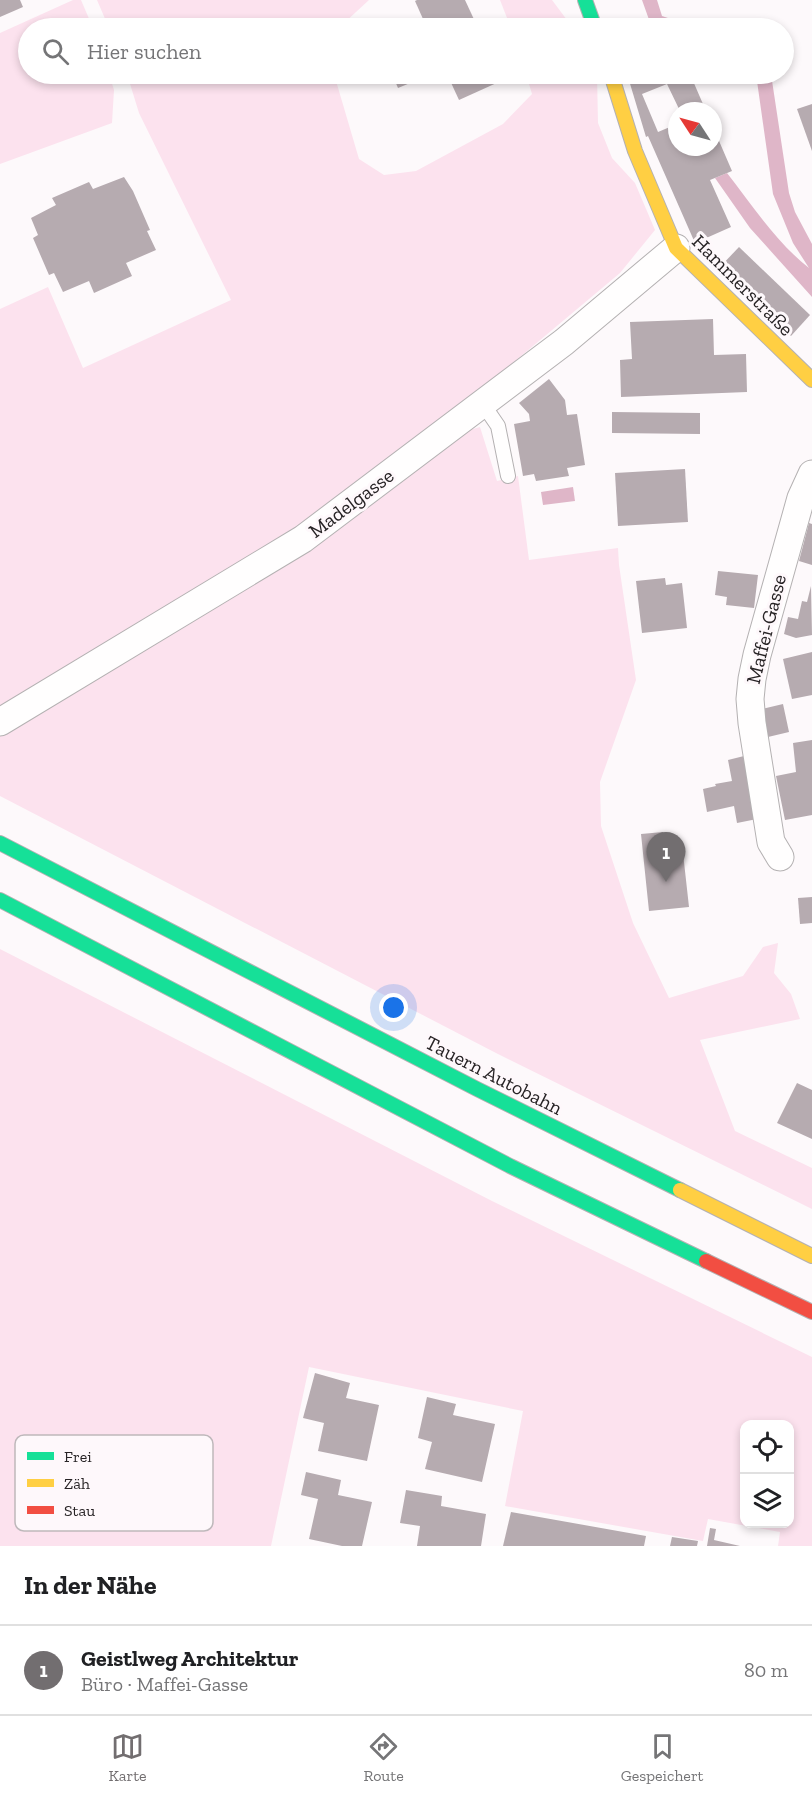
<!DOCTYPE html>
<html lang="de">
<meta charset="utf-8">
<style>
body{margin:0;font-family:"Zilla Slab",serif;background:#f6f6f6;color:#202124}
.controls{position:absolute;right:18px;bottom:18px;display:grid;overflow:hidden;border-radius:12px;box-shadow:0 3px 9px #0003}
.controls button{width:54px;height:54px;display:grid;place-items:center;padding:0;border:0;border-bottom:2px solid #e0e0e0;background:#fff;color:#202124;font:30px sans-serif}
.compass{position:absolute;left:668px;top:102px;width:54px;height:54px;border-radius:50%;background:#fff;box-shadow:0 3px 9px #0003;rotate:306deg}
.you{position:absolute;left:394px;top:1008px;width:21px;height:21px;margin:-15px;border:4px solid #fff;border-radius:50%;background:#1a73e8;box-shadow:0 0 0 9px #1a73e833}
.badge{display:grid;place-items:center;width:39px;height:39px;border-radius:50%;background:#726e70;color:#fff;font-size:20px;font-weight:700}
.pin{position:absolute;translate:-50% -50px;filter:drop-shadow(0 2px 3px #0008)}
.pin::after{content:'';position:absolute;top:32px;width:21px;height:18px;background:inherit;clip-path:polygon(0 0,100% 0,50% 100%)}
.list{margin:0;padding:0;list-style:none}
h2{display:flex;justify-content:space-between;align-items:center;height:78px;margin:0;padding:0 24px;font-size:26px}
h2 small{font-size:20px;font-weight:400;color:#757577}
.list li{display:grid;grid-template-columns:39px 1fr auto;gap:18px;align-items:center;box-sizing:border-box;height:90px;padding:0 24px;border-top:2px solid #e0e0e0}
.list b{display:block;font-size:22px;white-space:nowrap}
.list p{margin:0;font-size:20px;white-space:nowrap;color:#757577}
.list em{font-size:20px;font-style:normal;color:#757577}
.icon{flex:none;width:33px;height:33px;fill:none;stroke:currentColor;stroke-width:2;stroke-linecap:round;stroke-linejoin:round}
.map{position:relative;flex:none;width:812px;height:1546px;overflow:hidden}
.search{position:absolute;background:#fff;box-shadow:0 3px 9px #0003;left:18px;right:18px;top:18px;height:66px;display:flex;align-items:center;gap:15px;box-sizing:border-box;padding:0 21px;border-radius:33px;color:#757577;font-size:22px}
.sheet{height:168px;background:#fff}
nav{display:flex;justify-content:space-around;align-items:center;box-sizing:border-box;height:84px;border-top:2px solid #e0e0e0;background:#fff;font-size:16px;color:#757577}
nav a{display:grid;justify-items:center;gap:3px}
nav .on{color:#726e70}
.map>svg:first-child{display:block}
.green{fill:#fce2ee;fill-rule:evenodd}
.water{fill:#dfb6c8}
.building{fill:#b6abb0}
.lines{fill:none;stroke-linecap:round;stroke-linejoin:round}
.lane-casing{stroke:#b4b1b2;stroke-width:16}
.street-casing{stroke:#b4b1b2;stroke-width:29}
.fast-casing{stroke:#b4b1b2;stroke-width:16}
.slow-casing{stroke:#b4b1b2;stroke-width:16}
.jam-casing{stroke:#b4b1b2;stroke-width:16}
.lane{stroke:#fffefe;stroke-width:14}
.street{stroke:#fffefe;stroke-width:27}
.fast{stroke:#16e098;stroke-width:14}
.slow{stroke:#ffcf43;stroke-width:14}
.jam{stroke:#f24e42;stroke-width:14}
.labels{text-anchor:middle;stroke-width:6;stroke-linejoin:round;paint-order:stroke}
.street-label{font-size:20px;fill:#272325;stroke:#fef8fb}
.key{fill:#fef8fb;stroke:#beb8bb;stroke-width:1.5}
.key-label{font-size:16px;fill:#272325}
</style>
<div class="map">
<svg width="812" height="1546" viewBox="0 0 812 1546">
<rect width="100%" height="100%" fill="#fdf9fb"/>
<g class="green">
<path d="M 73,0 L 81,0 L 93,28 L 28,28 L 28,74 L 109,74 L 114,90 L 112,123 L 0,164 L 0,33 Z"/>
<path d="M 97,0 L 369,0 L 343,24 L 341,28 L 109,28 Z"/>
<path d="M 500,0 L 552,0 L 573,28 L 511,28 Z"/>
<path d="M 127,74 L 334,74 L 359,159 L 384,175 L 416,171 L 503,124 L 532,94 L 526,74 L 597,74 L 598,123 L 612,158 L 635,183 L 655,230 L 620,273 L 452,414 L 299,530 L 0,713 L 0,309 L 48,287 L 83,368 L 231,300 L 139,113 Z"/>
<path d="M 480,427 L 497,481 L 518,476 L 529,560 L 618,548 L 619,565 L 636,680 L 600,782 L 601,826 L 633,923 L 669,998 L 743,976 L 763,947 L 778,943 L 774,973 L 791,994 L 800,1019 L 700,1040 L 735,1131 L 812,1168 L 812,1209 L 496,1053 L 0,796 L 0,735 L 462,432 Z"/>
<path d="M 0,949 L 492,1201 L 812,1357 L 812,1546 L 778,1546 L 780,1532 L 708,1519 L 703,1541 L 505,1506 L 523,1411 L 309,1367 L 271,1546 L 0,1546 ZM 744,1424 L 790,1424 L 790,1524 L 744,1524 Z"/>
</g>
<g class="water">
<path d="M 642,0 L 657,0 L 662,16 L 698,28 L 652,28 Z"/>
<path d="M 756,74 L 771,74 L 789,193 L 795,212 L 812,244 L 812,297 L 750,228 L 715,178 L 727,173 C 752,205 777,243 809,268 L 793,243 L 773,194 Z"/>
<path d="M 573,487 L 575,501 L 543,505 L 541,492 Z"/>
</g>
<g class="building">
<path d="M 0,0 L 20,0 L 23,7 L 0,17 Z"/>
<path d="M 417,0 L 465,0 L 478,28 L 427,28 L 415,1 Z"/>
<path d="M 392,74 L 432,74 L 398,88 Z"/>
<path d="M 447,74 L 498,74 L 501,81 L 459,100 Z"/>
<path d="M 636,74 L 690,74 L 706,111 L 680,111 L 667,84 L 642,94 L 658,132 L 677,124 L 677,147 L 713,147 L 713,127 L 732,171 L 710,180 L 731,227 L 695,243 L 648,136 L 646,137 L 628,77 Z"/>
<path d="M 812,104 L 812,151 L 797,109 Z"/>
<path d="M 124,177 L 133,191 L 150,230 L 147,231 L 156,250 L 126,263 L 132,276 L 94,293 L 89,281 L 63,292 L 54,273 L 49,275 L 33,238 L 38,235 L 31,218 L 56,205 L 52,198 L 89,182 L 93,189 Z"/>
<path d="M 739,247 L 810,315 L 791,336 L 719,268 Z"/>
<path d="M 713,319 L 714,355 L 746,354 L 747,392 L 621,397 L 620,360 L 632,359 L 630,322 Z"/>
<path d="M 549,379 L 565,400 L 567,415 L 577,414 L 585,465 L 567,468 L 569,476 L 536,481 L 534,474 L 523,476 L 514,424 L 530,421 L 529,414 L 519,403 Z"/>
<path d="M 612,412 L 700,413 L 700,434 L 612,433 Z"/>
<path d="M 685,469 L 688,522 L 618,526 L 615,473 Z"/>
<path d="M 809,523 L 812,524 L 812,565 L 799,561 Z"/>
<path d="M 718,571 L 758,575 L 754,608 L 726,605 L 727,597 L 715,595 Z"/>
<path d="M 665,578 L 666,585 L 682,583 L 687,628 L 642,633 L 636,581 Z"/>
<path d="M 811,586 L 812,635 L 796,638 L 784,634 L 788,617 L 798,619 L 802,601 L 807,602 Z"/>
<path d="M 812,652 L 812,695 L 792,699 L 783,659 Z"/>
<path d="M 783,704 L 789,732 L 768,737 L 762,709 Z"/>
<path d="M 812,740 L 812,815 L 785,820 L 776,776 L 796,772 L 793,743 Z"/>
<path d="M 744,756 L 757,819 L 737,823 L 734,806 L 707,812 L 703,789 L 716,786 L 715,784 L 732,781 L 728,760 Z"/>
<path d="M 663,832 L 665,856 L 683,853 L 689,907 L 649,911 L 641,834 Z"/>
<path d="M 812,897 L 812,923 L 800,924 L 798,898 Z"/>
<path d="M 797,1083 L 812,1090 L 812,1139 L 777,1123 Z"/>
<path d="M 315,1373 L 350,1383 L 346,1398 L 379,1405 L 367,1461 L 318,1451 L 324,1423 L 303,1418 Z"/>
<path d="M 427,1397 L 456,1404 L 453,1415 L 495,1424 L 482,1482 L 425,1469 L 432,1442 L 418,1438 Z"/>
<path d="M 306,1472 L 341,1480 L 338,1495 L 372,1502 L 362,1546 L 342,1546 L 309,1539 L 318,1499 L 301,1495 Z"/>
<path d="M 406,1490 L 442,1496 L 441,1506 L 486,1514 L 481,1546 L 417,1546 L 420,1526 L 400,1523 Z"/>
<path d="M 511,1512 L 646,1536 L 644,1546 L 503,1546 Z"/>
<path d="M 710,1528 L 716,1529 L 714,1540 L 740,1546 L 707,1546 Z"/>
<path d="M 672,1537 L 698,1541 L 697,1546 L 670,1546 Z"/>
</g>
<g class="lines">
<defs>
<path id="lane" d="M 483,404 L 498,426 L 508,476"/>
<g id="street">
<path d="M 0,722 L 303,539 L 564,342 L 676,248"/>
<path d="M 780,857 L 771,842 L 752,723 L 750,699 L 752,679 L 757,655 L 801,498 L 812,474"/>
</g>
<g id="fast">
<path d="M 585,0 L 595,28"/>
<path d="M 0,843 L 477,1089 L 680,1190"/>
<path d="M 0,900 L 510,1166 L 706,1261"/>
</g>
<g id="slow">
<path d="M 611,74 L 635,151 L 676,248 L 812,380"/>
<path d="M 680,1190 L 812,1256"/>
</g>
<path id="jam" d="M 706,1261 L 812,1312"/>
</defs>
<use href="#lane" class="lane-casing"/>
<use href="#street" class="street-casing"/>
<use href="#fast" class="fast-casing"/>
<use href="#slow" class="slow-casing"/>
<use href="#jam" class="jam-casing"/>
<use href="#lane" class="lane"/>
<use href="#street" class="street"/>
<use href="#fast" class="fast"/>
<use href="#slow" class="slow"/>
<use href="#jam" class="jam"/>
</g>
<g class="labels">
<g class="street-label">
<text transform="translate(743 285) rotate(45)" y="7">Hammerstraße</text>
<text transform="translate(351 503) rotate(-37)" y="7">Madelgasse</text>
<text transform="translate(766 629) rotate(-76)" y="7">Maffei-Gasse</text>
<text transform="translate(494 1075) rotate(27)" y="7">Tauern Autobahn</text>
</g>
</g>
<rect x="15" y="1435" width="198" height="96" rx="9" class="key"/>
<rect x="27" y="1452" width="27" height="8" fill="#16e098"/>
<rect x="27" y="1479" width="27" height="8" fill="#ffcf43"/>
<rect x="27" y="1506" width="27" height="8" fill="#f24e42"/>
<g class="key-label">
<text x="64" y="1462">Frei</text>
<text x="64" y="1489">Zäh</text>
<text x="64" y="1516">Stau</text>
</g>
</svg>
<div class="controls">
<button><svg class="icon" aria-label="locate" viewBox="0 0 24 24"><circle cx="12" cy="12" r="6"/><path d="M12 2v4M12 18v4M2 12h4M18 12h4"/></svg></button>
<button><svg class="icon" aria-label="layers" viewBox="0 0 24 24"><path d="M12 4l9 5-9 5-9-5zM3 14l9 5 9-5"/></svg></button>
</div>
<svg class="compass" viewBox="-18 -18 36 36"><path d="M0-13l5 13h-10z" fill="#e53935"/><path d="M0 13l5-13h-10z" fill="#757577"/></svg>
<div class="you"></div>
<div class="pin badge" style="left:666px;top:882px">1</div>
<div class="search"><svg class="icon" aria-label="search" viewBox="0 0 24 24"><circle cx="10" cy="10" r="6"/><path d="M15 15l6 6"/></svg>Hier suchen</div>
</div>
<section class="sheet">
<h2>In der Nähe<small></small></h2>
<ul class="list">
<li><span class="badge">1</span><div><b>Geistlweg Architektur</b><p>Büro · Maffei-Gasse</p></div><em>80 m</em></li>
</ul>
</section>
<nav>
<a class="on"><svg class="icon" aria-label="map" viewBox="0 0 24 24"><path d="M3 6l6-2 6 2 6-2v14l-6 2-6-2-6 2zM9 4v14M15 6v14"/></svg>Karte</a>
<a><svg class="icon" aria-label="directions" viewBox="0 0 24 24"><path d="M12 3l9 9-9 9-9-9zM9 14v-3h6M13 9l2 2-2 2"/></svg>Route</a>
<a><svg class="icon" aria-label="saved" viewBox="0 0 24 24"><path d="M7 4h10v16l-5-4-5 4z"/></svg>Gespeichert</a>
</nav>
